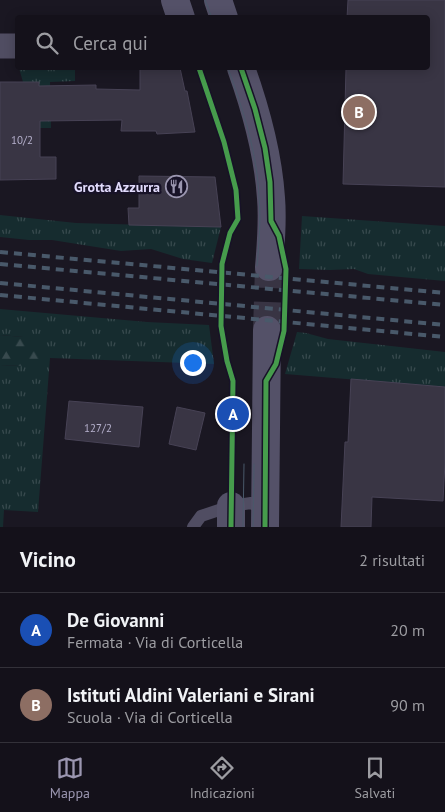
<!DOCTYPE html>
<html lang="it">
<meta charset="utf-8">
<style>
body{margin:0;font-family:"PT Sans",sans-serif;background:#1d1a23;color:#f1f3f6}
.you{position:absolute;left:192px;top:362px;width:18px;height:18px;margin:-12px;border:4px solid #fff;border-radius:50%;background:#1a73e8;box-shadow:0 0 0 8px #1a73e833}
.badge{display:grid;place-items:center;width:32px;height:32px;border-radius:50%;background:#9b96b0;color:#fff;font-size:16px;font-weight:700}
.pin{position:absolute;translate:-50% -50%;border:2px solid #fff;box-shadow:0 1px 5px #0006}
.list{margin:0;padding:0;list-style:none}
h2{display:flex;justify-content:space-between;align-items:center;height:65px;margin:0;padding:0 20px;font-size:21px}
h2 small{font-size:16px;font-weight:400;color:#9d9da2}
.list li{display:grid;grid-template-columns:32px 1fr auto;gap:15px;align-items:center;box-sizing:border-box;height:75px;padding:0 20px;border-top:1px solid #333139}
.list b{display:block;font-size:19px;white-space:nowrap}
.list p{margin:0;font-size:16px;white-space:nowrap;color:#9d9da2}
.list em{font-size:16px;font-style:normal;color:#9d9da2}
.icon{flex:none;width:28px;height:28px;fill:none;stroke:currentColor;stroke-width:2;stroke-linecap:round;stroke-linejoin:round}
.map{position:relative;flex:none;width:445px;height:527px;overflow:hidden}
.search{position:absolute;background:#14111a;box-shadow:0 2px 12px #0003;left:15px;right:15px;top:15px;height:55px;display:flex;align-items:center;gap:12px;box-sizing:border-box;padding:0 18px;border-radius:5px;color:#9d9da2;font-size:19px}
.sheet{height:215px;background:#14111a}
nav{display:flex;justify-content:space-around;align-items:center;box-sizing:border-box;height:70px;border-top:1px solid #333139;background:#14111a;font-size:14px;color:#9d9da2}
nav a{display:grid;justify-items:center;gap:2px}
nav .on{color:#9b96b0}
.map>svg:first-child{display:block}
.grass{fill:url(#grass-tufts)}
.forest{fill:url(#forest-firs)}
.building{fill:#393544;stroke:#474255}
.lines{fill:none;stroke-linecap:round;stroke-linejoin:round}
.secondary-tunnel{stroke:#383443;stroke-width:28;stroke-dasharray:28 14;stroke-linecap:butt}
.lane{stroke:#504d62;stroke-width:12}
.street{stroke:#504d62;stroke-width:25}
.secondary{stroke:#545168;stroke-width:28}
.tram{stroke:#49596a;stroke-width:1}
.rail{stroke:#49596a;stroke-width:4;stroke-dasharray:8 6;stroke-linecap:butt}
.cycleway-casing{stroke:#171227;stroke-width:8}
.cycleway{stroke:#469c4c;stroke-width:5}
.labels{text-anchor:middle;stroke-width:4.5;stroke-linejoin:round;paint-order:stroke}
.number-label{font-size:11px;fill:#b7b2ce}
.poi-label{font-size:14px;font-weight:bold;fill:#e1dbfc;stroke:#171227;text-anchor:end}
</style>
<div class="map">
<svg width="445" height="527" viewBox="0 0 445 527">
<defs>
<pattern id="grass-tufts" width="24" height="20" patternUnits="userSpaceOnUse" patternTransform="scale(1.25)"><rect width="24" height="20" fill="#162c2f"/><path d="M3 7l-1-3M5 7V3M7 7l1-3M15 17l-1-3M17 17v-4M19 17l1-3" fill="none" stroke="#384a4e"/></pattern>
<pattern id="forest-firs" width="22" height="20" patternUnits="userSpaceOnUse" patternTransform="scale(1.25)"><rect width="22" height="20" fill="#162c2f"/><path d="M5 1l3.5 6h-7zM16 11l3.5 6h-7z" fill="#384a4e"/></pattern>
</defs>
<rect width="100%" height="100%" fill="#1a1722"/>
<g class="grass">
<path d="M 19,68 L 75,68 L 75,81 L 50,82 L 51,128 L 38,128 L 39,82 L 23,82 Z"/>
<path d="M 0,215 L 76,223 L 221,227 L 212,263 L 183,259 L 151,249 L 121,251 L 52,240 L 29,240 L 0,237 Z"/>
<path d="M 302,216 L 445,226 L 445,281 L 368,274 L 354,269 L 330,270 L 299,269 Z"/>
<path d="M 0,309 L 147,322 L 209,325 L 214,364 L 50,358 L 38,512 L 4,510 L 3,527 L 0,527 L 0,365 L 21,366 L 23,337 L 0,335 Z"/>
<path d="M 297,332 L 306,333 L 328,339 L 445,352 L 445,387 L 285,374 Z"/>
</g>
<path class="forest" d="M 0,335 L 23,337 L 50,358 L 21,366 L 0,365 Z"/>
<g class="building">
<path d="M 348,0 L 445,0 L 445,187 L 343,184 L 346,68 L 428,68 L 428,18 L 347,18 Z"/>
<path d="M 140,68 L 180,68 L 185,91 L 187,91 L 195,132 L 157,134 L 156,131 L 121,131 L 122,120 L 40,121 L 40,157 L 56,157 L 56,179 L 0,180 L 0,82 L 39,82 L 39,86 L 96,85 L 96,89 L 140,90 Z"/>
<path d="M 139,176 L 215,177 L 221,227 L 129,225 L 128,208 L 139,208 Z"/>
<path d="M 351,379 L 445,387 L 445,462 L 443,501 L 372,497 L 371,527 L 341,527 L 345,442 L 348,442 Z"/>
<path d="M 69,401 L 143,407 L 139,447 L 65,439 Z"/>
<path d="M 177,407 L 205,413 L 196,450 L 169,444 Z"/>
</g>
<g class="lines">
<path class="secondary-tunnel" d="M 267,330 L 269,267"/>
<path class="lane" d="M 193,527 L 201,516 L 231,506 L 251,503 L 266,511"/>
<path class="street" d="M 0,46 L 18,46"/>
<g class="secondary">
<path d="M 175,0 L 181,18"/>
<path d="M 218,0 L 224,18"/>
<path d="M 241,68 C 256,110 268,152 271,198 C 273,221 271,244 269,267"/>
<path d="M 231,527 L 231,506"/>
<path d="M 265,527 L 267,330"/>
</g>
<g class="tram">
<path d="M 205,0 L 212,18"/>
<path d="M 228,68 C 243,110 257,152 259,197 C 261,220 259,243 257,266"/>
<path d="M 243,527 L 244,464"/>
<path d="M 253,527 L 254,464"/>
</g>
<g class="rail">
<path d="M 0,252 L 445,293"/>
<path d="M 0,264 L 445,305"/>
<path d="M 0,283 L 445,325"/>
<path d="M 0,295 L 445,337"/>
</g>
<defs>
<g id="cycleway">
<path d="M 199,68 L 224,142 L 236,190 L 238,219 L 230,233 L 222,264 L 221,326 L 227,361 L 233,381 L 231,527"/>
<path d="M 241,68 L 255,109 L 265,148 L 270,182 L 271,221 L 279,236 L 286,269 L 284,331 L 276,364 L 266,381 L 265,527"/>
</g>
</defs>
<use href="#cycleway" class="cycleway-casing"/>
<use href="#cycleway" class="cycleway"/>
</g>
<defs>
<symbol id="restaurant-ring" viewBox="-11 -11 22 22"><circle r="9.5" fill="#171227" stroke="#9b96b0" stroke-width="1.5"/><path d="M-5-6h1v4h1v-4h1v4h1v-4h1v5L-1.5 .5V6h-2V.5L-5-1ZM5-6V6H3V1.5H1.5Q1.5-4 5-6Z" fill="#9b96b0"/></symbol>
</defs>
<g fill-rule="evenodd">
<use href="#restaurant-ring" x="164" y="174" width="25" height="25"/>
</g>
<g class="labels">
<g class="number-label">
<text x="22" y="144">10/2</text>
<text x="98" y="432">127/2</text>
</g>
<g class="poi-label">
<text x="160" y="192">Grotta Azzurra</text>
</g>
</g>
</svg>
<div class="you"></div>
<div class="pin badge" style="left:233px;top:414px;background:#1a4fb4">A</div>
<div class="pin badge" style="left:359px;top:112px;background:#8d6e63">B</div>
<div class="search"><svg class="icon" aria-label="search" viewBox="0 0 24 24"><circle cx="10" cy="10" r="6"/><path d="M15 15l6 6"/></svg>Cerca qui</div>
</div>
<section class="sheet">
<h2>Vicino<small>2 risultati</small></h2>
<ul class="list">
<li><span class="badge" style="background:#1a4fb4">A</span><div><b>De Giovanni</b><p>Fermata · Via di Corticella</p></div><em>20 m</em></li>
<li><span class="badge" style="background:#8d6e63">B</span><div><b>Istituti Aldini Valeriani e Sirani</b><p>Scuola · Via di Corticella</p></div><em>90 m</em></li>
</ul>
</section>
<nav>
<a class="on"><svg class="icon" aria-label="map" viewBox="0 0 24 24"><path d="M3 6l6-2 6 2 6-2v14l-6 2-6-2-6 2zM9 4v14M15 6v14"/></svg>Mappa</a>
<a><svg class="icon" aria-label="directions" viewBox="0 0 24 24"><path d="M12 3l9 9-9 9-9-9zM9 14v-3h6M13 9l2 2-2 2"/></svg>Indicazioni</a>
<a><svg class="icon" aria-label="saved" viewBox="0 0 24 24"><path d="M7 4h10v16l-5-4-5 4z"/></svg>Salvati</a>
</nav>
